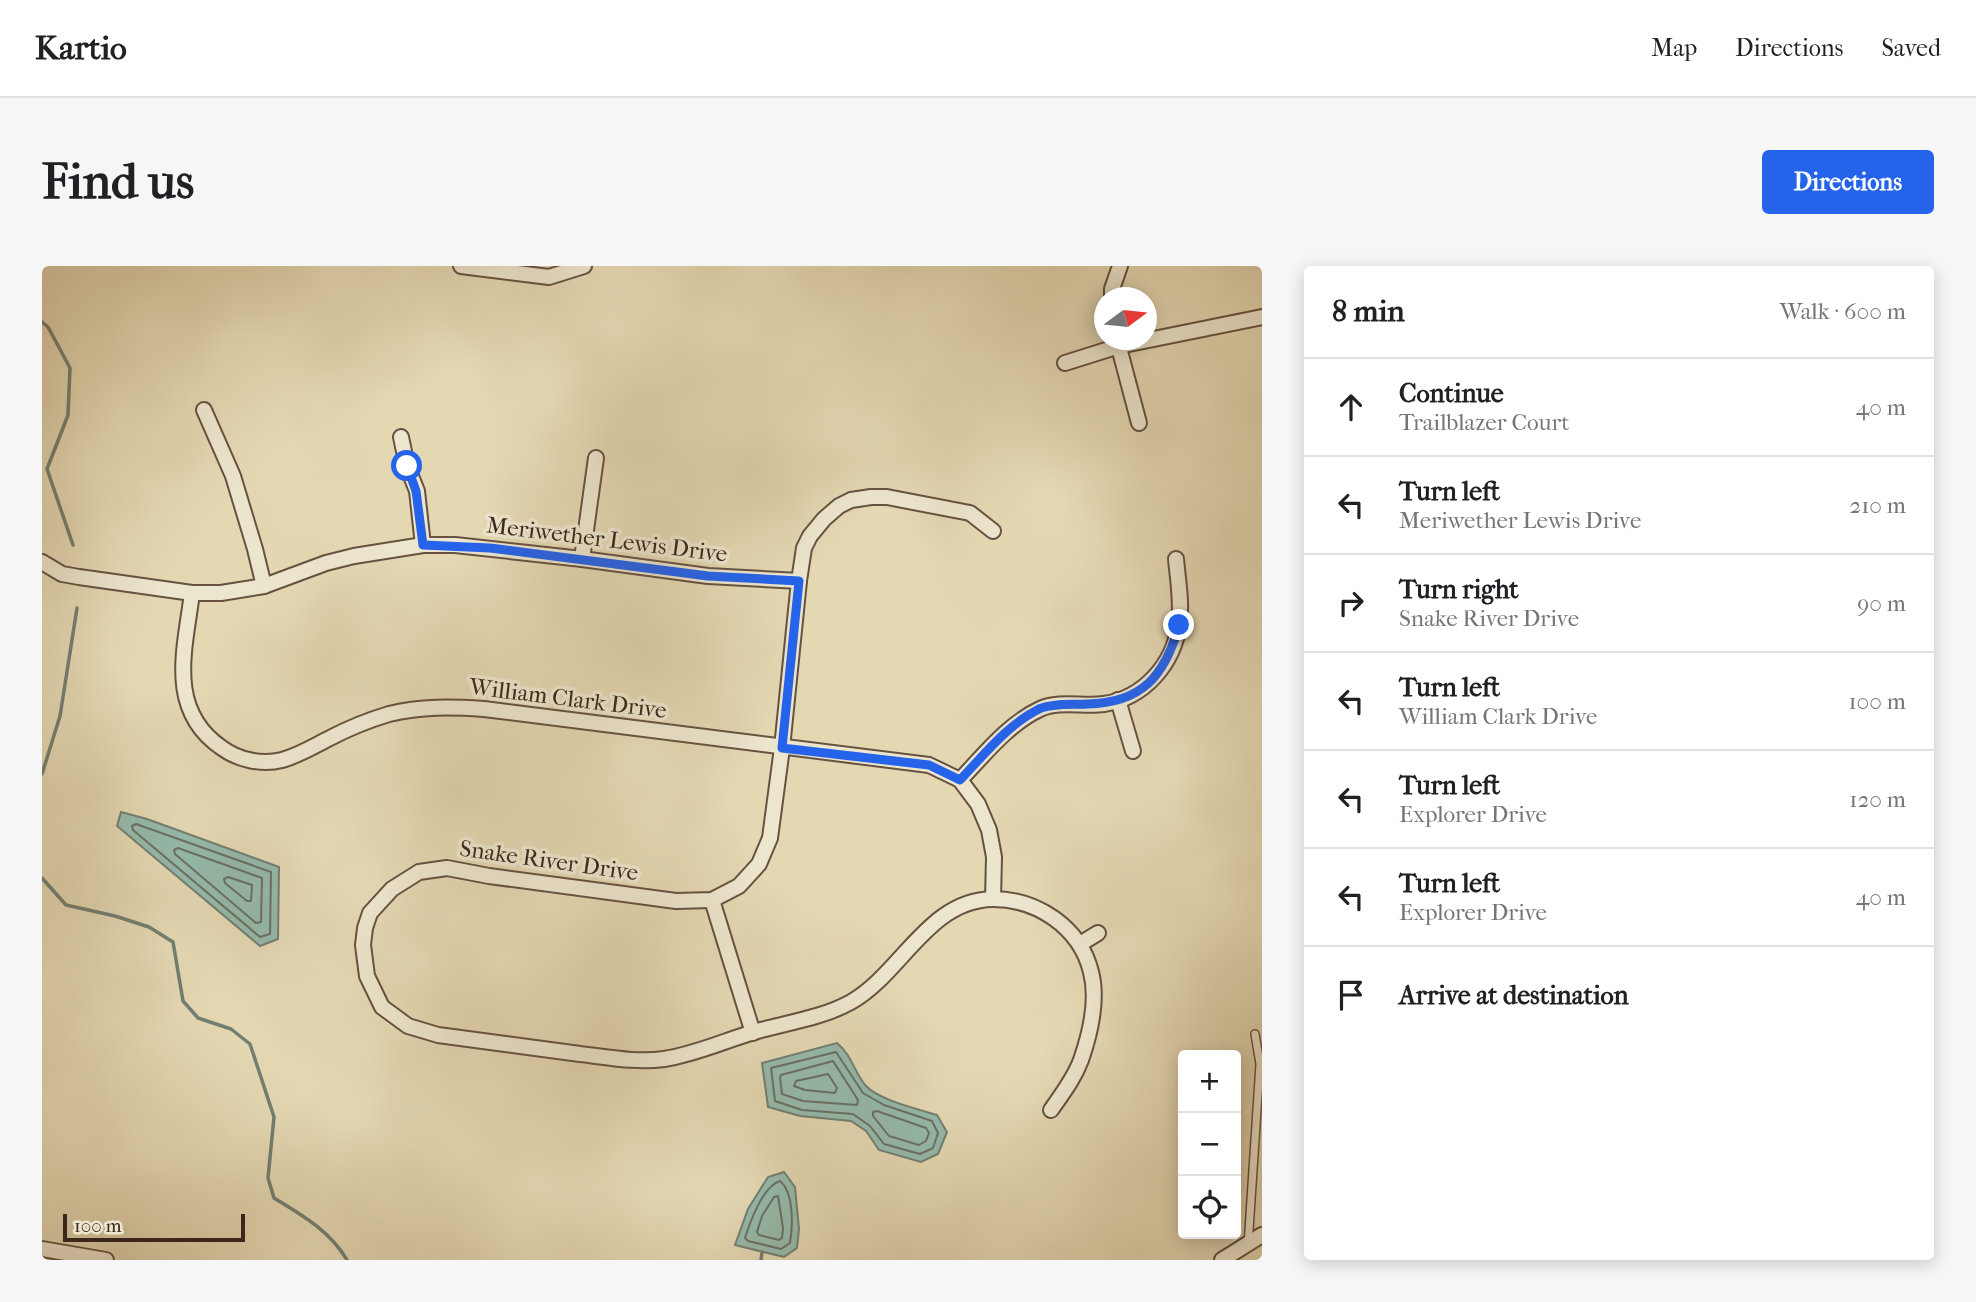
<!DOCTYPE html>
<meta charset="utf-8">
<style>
body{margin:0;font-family:"IM FELL French Canon",serif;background:#f6f6f6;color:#202124}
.controls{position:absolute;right:21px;bottom:21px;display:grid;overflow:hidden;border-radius:7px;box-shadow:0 4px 18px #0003}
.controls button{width:63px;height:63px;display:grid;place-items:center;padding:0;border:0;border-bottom:2px solid #e0e0e0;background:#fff;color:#202124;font:35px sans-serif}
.compass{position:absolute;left:1052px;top:21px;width:63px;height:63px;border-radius:50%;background:#fff;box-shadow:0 4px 18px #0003;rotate:75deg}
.scale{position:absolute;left:21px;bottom:18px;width:182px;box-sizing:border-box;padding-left:7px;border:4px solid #3d261c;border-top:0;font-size:19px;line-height:24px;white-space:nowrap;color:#3d261c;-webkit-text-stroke:5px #ede6ce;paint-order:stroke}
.stop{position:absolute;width:21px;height:21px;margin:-16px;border:5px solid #2563eb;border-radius:50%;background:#fff}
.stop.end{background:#2563eb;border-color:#fff;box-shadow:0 2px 7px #0008}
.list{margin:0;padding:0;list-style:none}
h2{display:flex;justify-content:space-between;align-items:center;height:91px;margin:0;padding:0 28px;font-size:30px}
h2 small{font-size:23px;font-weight:400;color:#757577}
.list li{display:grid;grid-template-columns:46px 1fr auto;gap:21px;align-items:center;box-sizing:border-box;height:98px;padding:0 28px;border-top:2px solid #e0e0e0}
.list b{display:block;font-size:26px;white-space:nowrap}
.list p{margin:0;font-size:23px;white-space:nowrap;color:#757577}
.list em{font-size:23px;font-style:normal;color:#757577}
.icon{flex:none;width:38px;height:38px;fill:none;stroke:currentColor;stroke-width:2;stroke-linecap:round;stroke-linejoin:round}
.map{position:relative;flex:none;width:1220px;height:994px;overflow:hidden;border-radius:7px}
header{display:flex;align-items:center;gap:42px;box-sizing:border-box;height:98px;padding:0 35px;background:#fff;border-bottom:2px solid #e0e0e0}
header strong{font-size:33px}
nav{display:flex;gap:38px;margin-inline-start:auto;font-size:24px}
.intro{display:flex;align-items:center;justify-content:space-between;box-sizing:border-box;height:168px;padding:0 42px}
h1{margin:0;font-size:49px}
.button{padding:18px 32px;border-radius:7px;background:#2563eb;color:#fff;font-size:24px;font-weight:700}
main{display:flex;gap:42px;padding:0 42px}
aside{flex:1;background:#fff;border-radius:7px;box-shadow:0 4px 18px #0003}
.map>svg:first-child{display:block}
.water{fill:#95baab;stroke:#727f72;stroke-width:2}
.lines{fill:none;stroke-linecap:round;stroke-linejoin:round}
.shore{stroke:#697064;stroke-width:2}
.stream{stroke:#727f72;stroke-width:3.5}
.service-casing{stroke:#675242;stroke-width:10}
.minor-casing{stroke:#675242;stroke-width:18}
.service{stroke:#ede6ce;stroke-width:7}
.minor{stroke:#ede6ce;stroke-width:14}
.route{stroke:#2563eb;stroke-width:9}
.labels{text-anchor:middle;stroke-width:7;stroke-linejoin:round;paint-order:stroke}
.street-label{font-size:23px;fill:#3d261c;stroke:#ede6ce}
</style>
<header>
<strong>Kartio</strong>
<nav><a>Map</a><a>Directions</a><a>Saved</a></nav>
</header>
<div class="intro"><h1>Find us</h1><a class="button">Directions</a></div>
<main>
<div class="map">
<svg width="1220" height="994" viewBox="0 0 1220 994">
<rect width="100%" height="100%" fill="#e4d8b3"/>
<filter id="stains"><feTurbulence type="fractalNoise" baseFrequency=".00286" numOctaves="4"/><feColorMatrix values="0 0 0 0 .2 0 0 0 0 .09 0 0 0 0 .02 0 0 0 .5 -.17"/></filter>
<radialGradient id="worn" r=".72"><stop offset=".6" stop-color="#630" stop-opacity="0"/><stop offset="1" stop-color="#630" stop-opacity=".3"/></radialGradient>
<g class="water">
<path d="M 79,546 L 105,553 L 237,601 L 236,673 L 218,680 L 75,560 Z"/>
<path d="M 795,777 C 809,788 812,805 823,819 C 836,834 876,843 895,849 L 905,866 L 896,888 L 879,896 L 837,884 L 824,865 L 809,855 L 758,850 L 726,841 L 720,797 Z"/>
<path d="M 742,906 L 753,921 L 757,963 L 755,982 L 742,991 L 693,979 L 706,943 L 726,911 Z"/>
</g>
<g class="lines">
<g class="shore">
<path d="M 94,558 L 229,606 L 228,668 L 218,671 L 91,564 L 90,560 Z"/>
<path d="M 136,582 L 220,612 L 219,656 L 214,657 L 133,588 L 132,584 Z"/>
<path d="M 186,611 L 210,619 L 209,635 L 205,635 L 183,617 L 182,613 Z"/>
<path d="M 794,786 L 821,827 L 842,839 L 890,855 L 896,867 L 891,882 L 878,888 L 842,878 L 828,860 L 811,848 L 760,844 L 733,835 L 729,802 Z"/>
<path d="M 791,795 L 816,834 L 815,839 L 761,835 L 740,828 L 738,812 L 739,809 Z"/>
<path d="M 786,808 L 795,822 L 793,827 L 763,824 L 752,820 L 754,815 Z"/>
<path d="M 835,845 L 884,862 L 887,867 L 884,875 L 877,879 L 847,870 L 831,850 L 831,846 Z"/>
<path d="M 738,915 C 752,927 751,959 748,977 L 739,983 L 706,975 L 703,972 C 708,956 721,920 738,915 Z"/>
<path d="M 736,930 L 741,962 L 740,972 L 737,974 L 717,969 L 715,966 L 720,950 L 732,931 Z"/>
</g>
<g class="stream">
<path d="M 0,56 L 6,61 L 28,102 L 26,149 L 5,203 L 31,279"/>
<path d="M 0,508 L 18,450 L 35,342"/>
<path d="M 0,612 L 24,639 L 73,650 L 107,661 L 131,676 L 141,735 L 156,752 L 189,763 L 208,778 L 232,851 L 226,912 L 232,932 C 260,949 288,965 305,994"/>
<path d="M 719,994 L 720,986"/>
</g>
<defs>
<path id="service" d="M 1206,979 L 1218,798 L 1213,768"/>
<g id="minor">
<path d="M 419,0 L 507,11 L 542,0"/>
<path d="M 1070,32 L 1070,23 L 1078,0"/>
<path d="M 1075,74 L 1097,157"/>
<path d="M 1023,97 L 1077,80 L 1220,51"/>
<path d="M 162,144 L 191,210 L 213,283 L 222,320"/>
<path d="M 359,171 L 365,200 L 375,225 L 381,279"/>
<path d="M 951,265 L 928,247 L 845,231 L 829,231 L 809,234 L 797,240 L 782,253 L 768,270 L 762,282 L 757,315 L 740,482 L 728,572 L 717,598 L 697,620 L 670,634 L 634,635 L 447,610 L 405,602 L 377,606 L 350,623 L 328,647 L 323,662 L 321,679 L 325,710 L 340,741 L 366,760 L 396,769 C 443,775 491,782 538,788 C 565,791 595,797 622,793 C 655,788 686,773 719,764 C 749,756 782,751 809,736 C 860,707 886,634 951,633 C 995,633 1038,661 1049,706 C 1056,733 1048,768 1039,794 C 1032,813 1020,828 1009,844"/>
<path d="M 540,293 L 554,192"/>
<path d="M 0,296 L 20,308 L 37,311 L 150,327 L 179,327 L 222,320 L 284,297 L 312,290 L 381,279 L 413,279 L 540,293 L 666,310 L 757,315"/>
<path d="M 150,327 C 143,383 124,444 180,482 C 196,494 220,499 240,494 C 258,489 272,480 288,472 C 307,462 327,454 347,448 C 379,440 410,441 442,443 L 887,499 L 918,514 L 936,538 L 947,564 L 952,591 L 951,633"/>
<path d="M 1076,434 L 1091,485"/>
<path d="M 918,514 C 942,489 966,458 998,443 C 1017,434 1042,441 1062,438 C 1102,432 1132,398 1137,358 C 1140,336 1136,315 1134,293"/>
<path d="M 670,634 L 711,767"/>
<path d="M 1038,678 L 1056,667"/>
<path d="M 0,983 L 64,994"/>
<path d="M 1180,994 L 1220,969"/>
</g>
</defs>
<use href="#service" class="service-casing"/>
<use href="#minor" class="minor-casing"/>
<use href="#service" class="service"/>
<use href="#minor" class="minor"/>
</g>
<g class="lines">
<path class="route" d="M 365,200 L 374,225 L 381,279 L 448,282 L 666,310 L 757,315 L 740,482 L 887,499 L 918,514 C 942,489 965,459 997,443 C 1011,437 1030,439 1045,438 C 1100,437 1123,410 1137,359"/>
</g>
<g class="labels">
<g class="street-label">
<text transform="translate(565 273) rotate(7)" y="8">Meriwether Lewis Drive</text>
<text transform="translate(526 432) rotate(7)" y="8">William Clark Drive</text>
<text transform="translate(507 594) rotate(8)" y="8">Snake River Drive</text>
</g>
</g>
<rect width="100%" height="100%" filter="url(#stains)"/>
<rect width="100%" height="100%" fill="url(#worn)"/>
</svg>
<div class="controls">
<button>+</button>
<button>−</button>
<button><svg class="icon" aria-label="locate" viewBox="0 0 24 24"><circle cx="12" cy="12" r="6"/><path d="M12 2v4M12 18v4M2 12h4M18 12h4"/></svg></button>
</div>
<svg class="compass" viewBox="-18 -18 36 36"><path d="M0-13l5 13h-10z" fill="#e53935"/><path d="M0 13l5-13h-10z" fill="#757577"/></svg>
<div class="scale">100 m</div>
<div class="stop" style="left:365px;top:200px"></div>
<div class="stop end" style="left:1137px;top:359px"></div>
</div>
<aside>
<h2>8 min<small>Walk · 600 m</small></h2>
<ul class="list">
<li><svg class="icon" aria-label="ahead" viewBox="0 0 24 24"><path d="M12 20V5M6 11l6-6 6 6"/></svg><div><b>Continue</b><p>Trailblazer Court</p></div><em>40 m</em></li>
<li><svg class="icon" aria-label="left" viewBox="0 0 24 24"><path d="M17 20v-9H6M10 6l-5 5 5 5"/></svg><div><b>Turn left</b><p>Meriwether Lewis Drive</p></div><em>210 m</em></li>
<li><svg class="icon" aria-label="right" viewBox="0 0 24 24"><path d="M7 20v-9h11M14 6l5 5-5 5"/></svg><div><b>Turn right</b><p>Snake River Drive</p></div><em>90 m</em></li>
<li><svg class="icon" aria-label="left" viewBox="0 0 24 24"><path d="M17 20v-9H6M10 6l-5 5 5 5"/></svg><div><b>Turn left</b><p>William Clark Drive</p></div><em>100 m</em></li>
<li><svg class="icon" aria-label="left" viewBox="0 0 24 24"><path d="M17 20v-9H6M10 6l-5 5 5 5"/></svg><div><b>Turn left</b><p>Explorer Drive</p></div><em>120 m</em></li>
<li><svg class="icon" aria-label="left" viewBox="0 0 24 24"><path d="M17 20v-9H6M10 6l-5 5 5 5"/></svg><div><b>Turn left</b><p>Explorer Drive</p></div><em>40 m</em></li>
<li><svg class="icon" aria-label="arrive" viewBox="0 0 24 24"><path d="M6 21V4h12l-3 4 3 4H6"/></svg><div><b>Arrive at destination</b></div></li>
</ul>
</aside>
</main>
